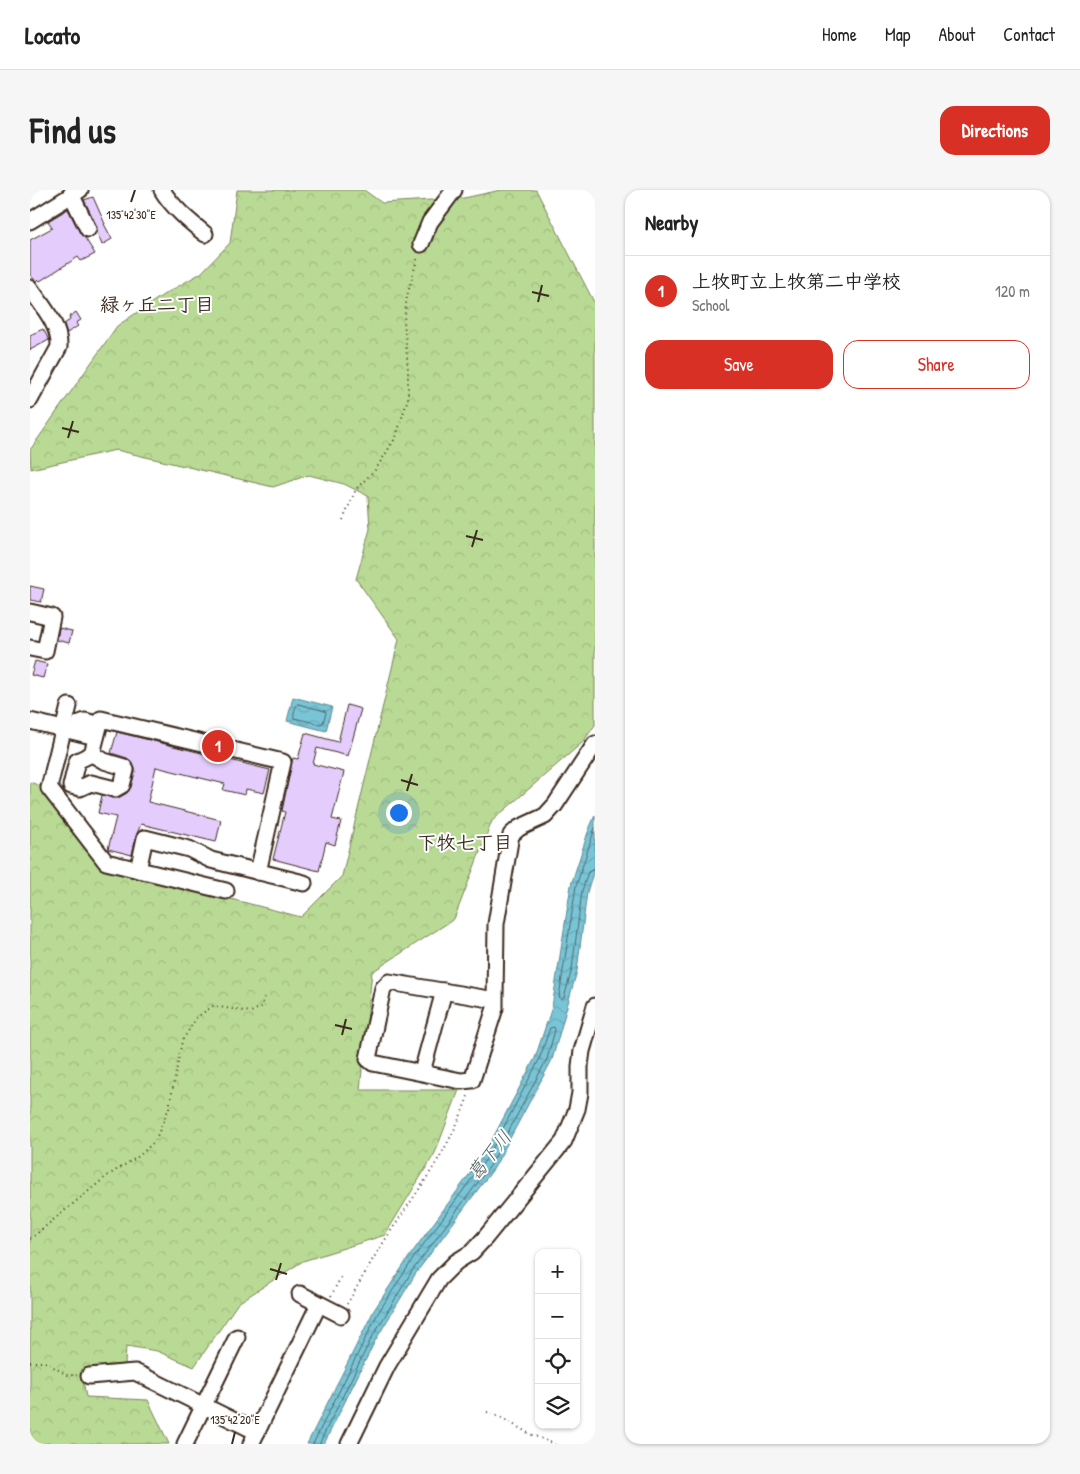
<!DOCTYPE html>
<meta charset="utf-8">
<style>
body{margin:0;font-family:"Patrick Hand","Klee One",sans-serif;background:#f6f6f6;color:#222}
.controls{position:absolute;right:15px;bottom:15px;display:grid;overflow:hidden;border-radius:10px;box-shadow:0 1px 4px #0004}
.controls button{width:45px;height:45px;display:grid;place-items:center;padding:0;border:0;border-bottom:1px solid #e0e0e0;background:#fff;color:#222;font:25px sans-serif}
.you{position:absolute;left:368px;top:622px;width:18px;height:18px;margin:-12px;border:4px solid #fff;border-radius:50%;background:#1a73e8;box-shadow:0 0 0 8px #1a73e833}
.badge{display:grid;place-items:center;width:32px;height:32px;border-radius:50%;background:#d93025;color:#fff;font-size:16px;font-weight:700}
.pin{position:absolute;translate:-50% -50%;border:2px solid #fff;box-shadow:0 1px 5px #0006}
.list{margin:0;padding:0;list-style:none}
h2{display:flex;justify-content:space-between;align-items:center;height:65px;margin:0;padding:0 20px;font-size:21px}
h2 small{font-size:16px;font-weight:400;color:#767676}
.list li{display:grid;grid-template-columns:32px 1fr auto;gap:15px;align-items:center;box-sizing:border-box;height:70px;padding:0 20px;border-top:1px solid #e0e0e0}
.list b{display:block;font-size:19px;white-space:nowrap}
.list p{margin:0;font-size:16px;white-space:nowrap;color:#767676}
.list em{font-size:16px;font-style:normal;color:#767676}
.actions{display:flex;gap:10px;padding:15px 20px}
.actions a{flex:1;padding:11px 0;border:1px solid #d93025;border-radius:15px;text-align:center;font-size:18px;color:#d93025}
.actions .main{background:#d93025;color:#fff}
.icon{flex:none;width:28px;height:28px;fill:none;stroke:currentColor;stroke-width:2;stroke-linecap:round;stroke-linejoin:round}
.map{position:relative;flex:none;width:565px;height:1254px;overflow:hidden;border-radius:15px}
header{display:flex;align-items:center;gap:30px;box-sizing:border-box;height:70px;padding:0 25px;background:#fff;border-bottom:1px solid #e0e0e0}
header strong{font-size:24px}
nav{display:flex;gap:28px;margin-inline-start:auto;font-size:18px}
.intro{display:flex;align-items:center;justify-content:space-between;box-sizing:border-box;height:120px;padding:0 30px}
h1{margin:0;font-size:35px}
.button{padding:12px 22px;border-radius:15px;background:#d93025;color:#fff;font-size:18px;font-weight:700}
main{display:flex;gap:30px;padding:0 30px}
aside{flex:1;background:#fff;border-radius:15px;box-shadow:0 1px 4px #0004}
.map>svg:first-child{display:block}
.forest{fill:url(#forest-crowns);stroke:#7a8259}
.water{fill:url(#water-waves);stroke:#60878d}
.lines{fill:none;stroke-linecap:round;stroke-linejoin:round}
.shore{stroke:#536868;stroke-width:1}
.building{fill:#e4ccfc;stroke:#3b2a1e}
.minor-casing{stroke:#3b2a1e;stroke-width:19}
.path{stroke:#3b2a1e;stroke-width:2;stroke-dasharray:1 4;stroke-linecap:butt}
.minor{stroke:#fff;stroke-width:15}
.ticks{fill:none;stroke:#3b2a1e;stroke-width:2}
.labels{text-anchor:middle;stroke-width:4;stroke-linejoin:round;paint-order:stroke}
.neighbourhood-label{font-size:19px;font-weight:bold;fill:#3b2a1e;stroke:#fff}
.water-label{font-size:19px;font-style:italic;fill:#50605f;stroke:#fff}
.ticks-label{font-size:12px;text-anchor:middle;fill:#3b2a1e;stroke:#fff;stroke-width:4;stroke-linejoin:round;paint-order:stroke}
</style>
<header>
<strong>Locato</strong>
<nav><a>Home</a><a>Map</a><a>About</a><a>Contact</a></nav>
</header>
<div class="intro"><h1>Find us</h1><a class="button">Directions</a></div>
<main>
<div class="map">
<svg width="565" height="1254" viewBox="0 0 565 1254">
<defs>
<pattern id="forest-crowns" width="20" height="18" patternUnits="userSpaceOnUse" patternTransform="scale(1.25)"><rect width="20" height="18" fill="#b9da94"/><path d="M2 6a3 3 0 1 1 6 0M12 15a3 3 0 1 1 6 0" fill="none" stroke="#a0bb7f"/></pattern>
<pattern id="water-waves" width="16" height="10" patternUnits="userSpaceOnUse" patternTransform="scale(1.25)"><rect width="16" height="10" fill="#78c5d7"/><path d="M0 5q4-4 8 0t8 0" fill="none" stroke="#69a9b8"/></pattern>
</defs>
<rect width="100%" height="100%" fill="#fff"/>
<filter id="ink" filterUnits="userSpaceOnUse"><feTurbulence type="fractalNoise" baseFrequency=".02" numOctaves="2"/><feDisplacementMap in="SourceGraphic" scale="10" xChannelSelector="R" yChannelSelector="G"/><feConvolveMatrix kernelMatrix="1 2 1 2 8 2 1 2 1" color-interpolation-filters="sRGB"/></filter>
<g filter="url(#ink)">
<path class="forest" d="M 207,0 L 334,0 L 352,13 L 434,8 L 471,0 L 506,0 L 565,114 L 565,535 L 553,552 L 462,631 L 424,729 L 342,782 L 330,900 L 429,900 L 405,963 L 355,1045 L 273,1071 L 208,1113 L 164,1177 L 127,1161 L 96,1156 L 95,1175 L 51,1179 L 56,1207 L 118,1210 L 139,1254 L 0,1254 L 0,592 L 13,597 L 76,677 L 271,727 L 312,686 L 369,449 L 326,389 L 340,339 L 338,306 L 314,294 L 279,285 L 243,297 L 86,260 L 1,279 L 0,260 L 87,136 L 133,105 L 171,83 L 200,53 Z"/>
<g class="water">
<path d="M 263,507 L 302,517 L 296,541 L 257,531 Z"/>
<path d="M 565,625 L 565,677 L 557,702 L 547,781 L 522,870 L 464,978 L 386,1083 L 345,1151 L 294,1254 L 277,1254 L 344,1120 L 381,1064 L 455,963 L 505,868 L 522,817 L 541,695 L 558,642 Z"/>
</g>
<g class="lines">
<g class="shore">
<path d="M 268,514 L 295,521 L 296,523 L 293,533 L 290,534 L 264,528 C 263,525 265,516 268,514 Z"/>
<path d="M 565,638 L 546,696 L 529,807 L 531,810 L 534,808 L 542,779 L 552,701 L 558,682 L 565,679"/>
<path d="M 283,1254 L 348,1123 L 385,1066 L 459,965 L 509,870 L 520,838 L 524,837 L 525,840 L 517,869 L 460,976 L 382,1081 L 341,1149 L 291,1250 L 290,1254"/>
</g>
</g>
<g class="building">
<path d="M 63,7 L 75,34 L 74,34 L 82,49 L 72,55 L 67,42 L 66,35 L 54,10 Z"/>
<path d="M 38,19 L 50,43 L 55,48 L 65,64 L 51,71 L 48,67 L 10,91 L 8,89 L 6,91 L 0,85 L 0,50 L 22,38 L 18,31 Z"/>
<path d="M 46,122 L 51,130 L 46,133 L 48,136 L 37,143 L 34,134 L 40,130 L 39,127 Z"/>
<path d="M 13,139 L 19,150 L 0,160 L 0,145 Z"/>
<path d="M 0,396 L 14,399 L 11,412 L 0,410 Z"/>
<path d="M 29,438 L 42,441 L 39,453 L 27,450 Z"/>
<path d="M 5,471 L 17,474 L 13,488 L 1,485 Z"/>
<path d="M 317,515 L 331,519 L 318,566 L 287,558 L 283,574 L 314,582 L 302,629 L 311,631 L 305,655 L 296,652 L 289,681 L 243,669 L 255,622 L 252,621 L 262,572 L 263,568 L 268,569 L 275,543 L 308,552 Z"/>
<path d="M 87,542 L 240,580 L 234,603 L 216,599 L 215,605 L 193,600 L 195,594 L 126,577 L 118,612 L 191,630 L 186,652 L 111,634 L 106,646 L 102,665 L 78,659 L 86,627 L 68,623 L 72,605 L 83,608 L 90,607 L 97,603 L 101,597 L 105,582 L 105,578 L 101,571 L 97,568 L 81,563 Z"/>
</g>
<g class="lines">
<defs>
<g id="minor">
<path d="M 132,0 C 143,18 159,31 175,44"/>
<path d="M 41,4 L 58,39"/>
<path d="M 0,31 L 50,0"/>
<path d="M 391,54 L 400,32 L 424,0"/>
<path d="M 0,98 C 12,116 30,135 29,157 L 0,210"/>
<path d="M 0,422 L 22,427 L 15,461 L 0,458"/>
<path d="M 39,516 L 19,598 L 76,672 L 196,701"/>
<path d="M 0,531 L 66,547"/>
<path d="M 48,542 L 50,533 L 55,531 L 69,535"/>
<path d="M 62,564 L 74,571 L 94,577 L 96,580 L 92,595 L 85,599 L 61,593 L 50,598 L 41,596 L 47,571 L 62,564 L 71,529 L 253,572 L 228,682"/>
<path d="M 108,680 L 115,648 L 159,659 L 181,670 L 274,693"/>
<path d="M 465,810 L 359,792 L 353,798 L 338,869 L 343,873 L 431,891 L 442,890 L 465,818 L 465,810 L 466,734 L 481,645 L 489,638 L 515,626 L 525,615 L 565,554"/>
<path d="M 392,882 L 414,801"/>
<path d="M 270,1104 L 311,1125"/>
<path d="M 59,1186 L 105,1182 L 227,1242"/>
<path d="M 155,1254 L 207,1147"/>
<path d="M 221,1254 L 289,1114"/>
<path d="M 319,1254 L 357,1176 L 409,1089 L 426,1072 L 442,1062 L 455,1048 L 534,951 L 547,919 L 550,903 L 550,876 L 552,861 L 565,816"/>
</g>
</defs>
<use href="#minor" class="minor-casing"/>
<g class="path">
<path d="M 313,330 L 326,299 L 346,279 L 366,247 L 378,208 L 378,180 L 374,130 L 377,106 L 388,66"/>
<path d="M 0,1049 L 77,986 L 109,966 L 125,951 L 139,918 L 152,851 L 167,827 L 183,816 L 221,822 L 231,817 L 235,805"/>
<path d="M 301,1106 L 312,1085"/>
<path d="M 317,1114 C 328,1096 338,1076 350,1058 C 383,1005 419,964 439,903"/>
<path d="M 0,1172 L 15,1172 L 37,1185 L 47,1185"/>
<path d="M 457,1222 L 472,1228 L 500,1244 L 525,1254"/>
</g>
<use href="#minor" class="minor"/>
</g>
</g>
<path class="ticks" d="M 101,12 L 105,0M 502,102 L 519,106M 508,112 L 512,95M 32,238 L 49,242M 38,248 L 43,231M 436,346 L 453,350M 442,357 L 447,340M 371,590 L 388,595M 377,601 L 382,584M 305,835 L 322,839M 312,845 L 316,829M 240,1079 L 257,1084M 246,1090 L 251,1073M 202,1254 L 205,1242"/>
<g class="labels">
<g class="neighbourhood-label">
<text x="127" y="121">緑ヶ丘二丁目</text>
<text x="435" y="659">下牧七丁目</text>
</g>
<g class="water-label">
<text transform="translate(459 965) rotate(-51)" y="7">葛下川</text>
</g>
</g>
<g class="ticks-label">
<text x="101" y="29">135°42'30"E</text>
<text x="205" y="1234">135°42'20"E</text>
</g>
</svg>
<div class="controls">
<button>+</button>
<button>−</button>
<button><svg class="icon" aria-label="locate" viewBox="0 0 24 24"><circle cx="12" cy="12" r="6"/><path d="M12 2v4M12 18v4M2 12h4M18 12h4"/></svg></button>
<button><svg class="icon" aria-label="layers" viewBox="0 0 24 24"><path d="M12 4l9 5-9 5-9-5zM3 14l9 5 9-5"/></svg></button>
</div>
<div class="you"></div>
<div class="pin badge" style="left:188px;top:556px">1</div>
</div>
<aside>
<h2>Nearby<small></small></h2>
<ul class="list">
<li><span class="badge">1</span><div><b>上牧町立上牧第二中学校</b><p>School</p></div><em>120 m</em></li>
</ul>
<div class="actions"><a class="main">Save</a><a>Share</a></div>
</aside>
</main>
